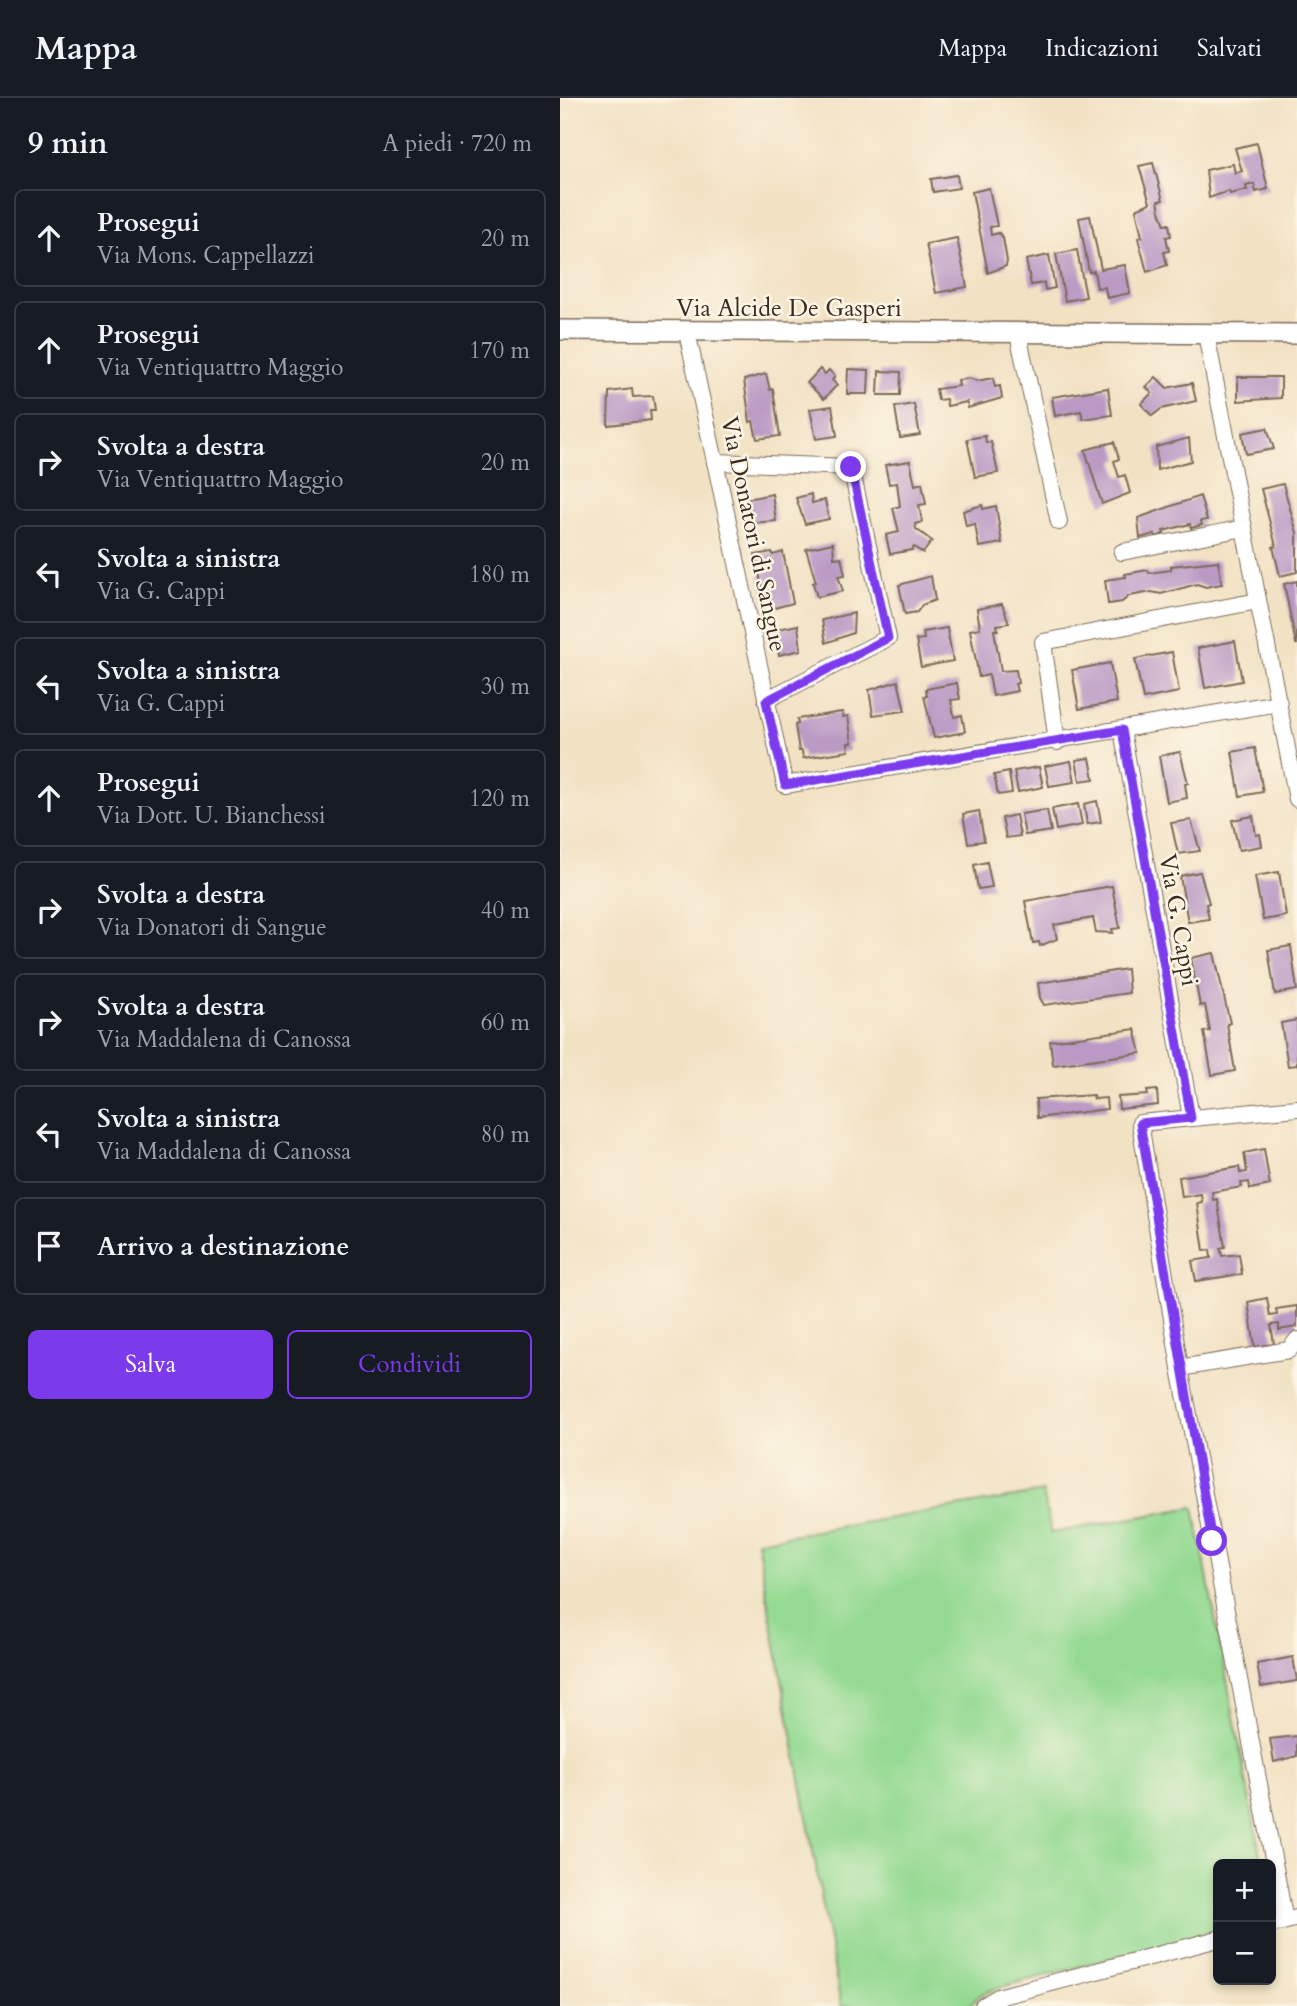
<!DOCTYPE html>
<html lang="it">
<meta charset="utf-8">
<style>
body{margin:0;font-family:Cardo,serif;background:#20242c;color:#f1f3f6}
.controls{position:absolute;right:21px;bottom:21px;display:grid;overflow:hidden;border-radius:10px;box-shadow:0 4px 10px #0003}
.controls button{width:63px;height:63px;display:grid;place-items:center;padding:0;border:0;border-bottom:2px solid #363941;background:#171b24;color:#f1f3f6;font:35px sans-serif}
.stop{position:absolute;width:21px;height:21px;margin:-16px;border:5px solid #7c3aed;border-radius:50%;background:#fff}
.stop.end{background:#7c3aed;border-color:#fff;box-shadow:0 2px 7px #0008}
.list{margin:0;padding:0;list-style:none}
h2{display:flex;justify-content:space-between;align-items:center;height:91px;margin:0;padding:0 28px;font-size:30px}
h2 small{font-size:23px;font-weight:400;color:#9ea1a6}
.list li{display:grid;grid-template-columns:46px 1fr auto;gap:21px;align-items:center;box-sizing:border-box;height:98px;margin:0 14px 14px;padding:0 14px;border:2px solid #363941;border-radius:10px}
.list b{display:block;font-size:26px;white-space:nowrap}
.list p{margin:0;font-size:23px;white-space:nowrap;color:#9ea1a6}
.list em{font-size:23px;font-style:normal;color:#9ea1a6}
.actions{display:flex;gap:14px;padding:21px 28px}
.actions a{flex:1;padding:16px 0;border:2px solid #7c3aed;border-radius:10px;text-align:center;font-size:24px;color:#7c3aed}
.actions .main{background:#7c3aed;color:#fff}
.icon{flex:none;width:38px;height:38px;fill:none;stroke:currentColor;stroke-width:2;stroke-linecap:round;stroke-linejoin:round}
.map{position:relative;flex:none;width:737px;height:1908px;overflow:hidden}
header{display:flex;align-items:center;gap:42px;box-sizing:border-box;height:98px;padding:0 35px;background:#171b24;border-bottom:2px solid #363941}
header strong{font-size:33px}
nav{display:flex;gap:38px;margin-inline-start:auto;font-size:24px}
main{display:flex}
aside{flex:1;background:#171b24}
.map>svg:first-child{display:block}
.green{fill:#95da93;stroke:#688258;stroke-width:2}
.building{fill:#ba99c4}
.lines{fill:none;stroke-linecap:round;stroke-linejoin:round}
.minor-casing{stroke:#7b6a58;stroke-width:18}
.tertiary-casing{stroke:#7b6a58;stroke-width:22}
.minor{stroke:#fff;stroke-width:16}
.tertiary{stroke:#fff;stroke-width:19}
.route{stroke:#7c3aed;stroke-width:9}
.labels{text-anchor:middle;stroke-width:5;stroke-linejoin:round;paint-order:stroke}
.street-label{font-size:24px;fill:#3b2a1e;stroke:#fcf5e5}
</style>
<header>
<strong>Mappa</strong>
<nav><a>Mappa</a><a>Indicazioni</a><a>Salvati</a></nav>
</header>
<main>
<aside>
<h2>9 min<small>A piedi · 720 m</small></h2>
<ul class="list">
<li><svg class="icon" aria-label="ahead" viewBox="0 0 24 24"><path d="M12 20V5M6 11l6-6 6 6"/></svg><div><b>Prosegui</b><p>Via Mons. Cappellazzi</p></div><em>20 m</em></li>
<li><svg class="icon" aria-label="ahead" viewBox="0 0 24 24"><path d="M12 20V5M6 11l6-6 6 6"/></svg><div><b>Prosegui</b><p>Via Ventiquattro Maggio</p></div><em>170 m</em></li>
<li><svg class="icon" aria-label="right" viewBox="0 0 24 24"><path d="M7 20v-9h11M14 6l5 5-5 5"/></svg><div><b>Svolta a destra</b><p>Via Ventiquattro Maggio</p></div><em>20 m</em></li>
<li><svg class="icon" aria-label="left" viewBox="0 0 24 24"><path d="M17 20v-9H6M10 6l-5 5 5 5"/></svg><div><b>Svolta a sinistra</b><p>Via G. Cappi</p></div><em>180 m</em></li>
<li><svg class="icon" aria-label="left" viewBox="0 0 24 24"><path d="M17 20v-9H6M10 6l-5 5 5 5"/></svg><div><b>Svolta a sinistra</b><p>Via G. Cappi</p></div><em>30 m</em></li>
<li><svg class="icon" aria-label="ahead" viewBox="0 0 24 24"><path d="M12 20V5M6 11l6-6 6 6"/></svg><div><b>Prosegui</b><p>Via Dott. U. Bianchessi</p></div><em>120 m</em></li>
<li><svg class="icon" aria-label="right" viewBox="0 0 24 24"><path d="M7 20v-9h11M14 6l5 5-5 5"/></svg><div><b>Svolta a destra</b><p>Via Donatori di Sangue</p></div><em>40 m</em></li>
<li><svg class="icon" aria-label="right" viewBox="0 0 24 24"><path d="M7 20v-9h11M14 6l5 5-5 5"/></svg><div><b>Svolta a destra</b><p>Via Maddalena di Canossa</p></div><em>60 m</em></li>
<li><svg class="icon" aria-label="left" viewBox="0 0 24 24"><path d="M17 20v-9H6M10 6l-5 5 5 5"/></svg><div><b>Svolta a sinistra</b><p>Via Maddalena di Canossa</p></div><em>80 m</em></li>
<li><svg class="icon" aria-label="arrive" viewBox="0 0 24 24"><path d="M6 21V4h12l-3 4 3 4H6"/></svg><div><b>Arrivo a destinazione</b></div></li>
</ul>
<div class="actions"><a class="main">Salva</a><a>Condividi</a></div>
</aside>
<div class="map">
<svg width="737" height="1908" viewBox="0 0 737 1908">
<rect width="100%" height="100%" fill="#fcf5e5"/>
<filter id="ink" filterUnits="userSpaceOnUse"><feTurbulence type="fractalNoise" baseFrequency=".0143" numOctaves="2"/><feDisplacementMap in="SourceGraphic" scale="14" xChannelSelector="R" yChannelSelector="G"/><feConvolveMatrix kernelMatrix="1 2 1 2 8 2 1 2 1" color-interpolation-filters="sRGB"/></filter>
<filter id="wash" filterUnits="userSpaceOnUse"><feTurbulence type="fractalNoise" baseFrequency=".00686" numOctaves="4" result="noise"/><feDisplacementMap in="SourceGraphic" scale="28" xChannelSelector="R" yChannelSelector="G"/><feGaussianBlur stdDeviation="1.57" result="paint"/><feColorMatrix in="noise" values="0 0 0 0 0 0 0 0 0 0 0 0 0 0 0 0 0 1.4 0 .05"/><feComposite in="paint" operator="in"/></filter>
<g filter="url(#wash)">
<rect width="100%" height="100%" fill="#f2e2c4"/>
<path class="green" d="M 483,1394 L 491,1435 L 634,1409 L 702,1766 L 658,1766 L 658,1832 L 437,1890 L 420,1897 L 409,1908 L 281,1908 L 197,1443 Z"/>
<g id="blocks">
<g class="building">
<path d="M 697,45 L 708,91 L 696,94 L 694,86 L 686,88 L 687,92 L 670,96 L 669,93 L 649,100 L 646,72 L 673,66 L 675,75 L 682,73 L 675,50 Z"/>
<path d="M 593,65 L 603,102 L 598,103 L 600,113 L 605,127 L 609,126 L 611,138 L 606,139 L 609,153 L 604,154 L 607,167 L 587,174 L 578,140 L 582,139 L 576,111 L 590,105 L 579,68 Z"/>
<path d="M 397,77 L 399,90 L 373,94 L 371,81 Z"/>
<path d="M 429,90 L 437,128 L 430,129 L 431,137 L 439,135 L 443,140 L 447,163 L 446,168 L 428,175 L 412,94 Z"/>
<path d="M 530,118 L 541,171 L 565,167 L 570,195 L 547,200 L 545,189 L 537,190 L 534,173 L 529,174 L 519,120 Z"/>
<path d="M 397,140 L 407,189 L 376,195 L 366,146 Z"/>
<path d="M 517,152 L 526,199 L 505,203 L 496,156 Z"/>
<path d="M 489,157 L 495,190 L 485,192 L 484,185 L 471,187 L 466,162 Z"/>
<path d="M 260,271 L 265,276 L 269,272 L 275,278 L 272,282 L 277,287 L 264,301 L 247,285 Z"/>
<path d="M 288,271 L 309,272 L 308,296 L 287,296 Z"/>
<path d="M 319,273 L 341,274 L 340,297 L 318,297 Z"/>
<path d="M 206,276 L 210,292 L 213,291 L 220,338 L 197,341 L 193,323 L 190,324 L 184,282 Z"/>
<path d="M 596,279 L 607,290 L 632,285 L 636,303 L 601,311 L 592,318 L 581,306 L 592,295 L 586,289 Z"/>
<path d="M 678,279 L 721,279 L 721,300 L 678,303 Z"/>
<path d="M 409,280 L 417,283 L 433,280 L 435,289 L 440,288 L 442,300 L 408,310 L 407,304 L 387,308 L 386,301 L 378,302 L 376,291 L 399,288 L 398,282 Z"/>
<path d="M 548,290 L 552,317 L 523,321 L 521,313 L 495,318 L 492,299 Z"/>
<path d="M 72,291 L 73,299 L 93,298 L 95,312 L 90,312 L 91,322 L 48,327 L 49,294 Z"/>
<path d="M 354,306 L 360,337 L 340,340 L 335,309 Z"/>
<path d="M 272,308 L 277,338 L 256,341 L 250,311 Z"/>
<path d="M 707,330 L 714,351 L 686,356 L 682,335 Z"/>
<path d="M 425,338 L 426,345 L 431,344 L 438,375 L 415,379 L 407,341 Z"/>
<path d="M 629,340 L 631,363 L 597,372 L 596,349 Z"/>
<path d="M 554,344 L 559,361 L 554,363 L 559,379 L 565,377 L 570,395 L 542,406 L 525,352 Z"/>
<path d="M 350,363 L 355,387 L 362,385 L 366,406 L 359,407 L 362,424 L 355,426 L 356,431 L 372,443 L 363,455 L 354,449 L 352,452 L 330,456 L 326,437 L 339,434 L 333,410 L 340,408 L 337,385 L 329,386 L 325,367 Z"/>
<path d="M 723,386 L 737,435 L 737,474 L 720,478 L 713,449 L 716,448 L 701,391 Z"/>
<path d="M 212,396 L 216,423 L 192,425 L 187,401 Z"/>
<path d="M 251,396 L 252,405 L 265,402 L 269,421 L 245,426 L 236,400 Z"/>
<path d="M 640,398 L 647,422 L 641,423 L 642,427 L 631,430 L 630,426 L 603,433 L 604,436 L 596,439 L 595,436 L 580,440 L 578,420 Z"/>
<path d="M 422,407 L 423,411 L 436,408 L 442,445 L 419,449 L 415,426 L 406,428 L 403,413 Z"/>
<path d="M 273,445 L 274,460 L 281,459 L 285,477 L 278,478 L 283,493 L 257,499 L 253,485 L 256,484 L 246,451 Z"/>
<path d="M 212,454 L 213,457 L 223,454 L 233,505 L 207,512 L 195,457 Z"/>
<path d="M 658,463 L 662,486 L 646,489 L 637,486 L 601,496 L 592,494 L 569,498 L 562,504 L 548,506 L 545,482 L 566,479 L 565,476 L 588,472 L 589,475 L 611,472 L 611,468 Z"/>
<path d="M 371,478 L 375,502 L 362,507 L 357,514 L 345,516 L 339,487 Z"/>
<path d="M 737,483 L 737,546 L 736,546 L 724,486 Z"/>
<path d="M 442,506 L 449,525 L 437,527 L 438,532 L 434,532 L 441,573 L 456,572 L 458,585 L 455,586 L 457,593 L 433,598 L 429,577 L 419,579 L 410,532 L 420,530 L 417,511 Z"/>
<path d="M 294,515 L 293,535 L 266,545 L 262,522 Z"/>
<path d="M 238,527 L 241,552 L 219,557 L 213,532 Z"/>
<path d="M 387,530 L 393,563 L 361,569 L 356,542 L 364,541 L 363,534 Z"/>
<path d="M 675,543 L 682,583 L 645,590 L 638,550 Z"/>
<path d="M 612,554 L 619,594 L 583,601 L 575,561 Z"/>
<path d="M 550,565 L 557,604 L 519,611 L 512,572 Z"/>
<path d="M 338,583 L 345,613 L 313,617 L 309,592 Z"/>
<path d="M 397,585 L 400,601 L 391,602 L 394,619 L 402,617 L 405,634 L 374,640 L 364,598 L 367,598 L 366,591 Z"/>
<path d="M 282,614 L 283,619 L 288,618 L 292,645 L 288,645 L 289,653 L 243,660 L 242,653 L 239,653 L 235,627 L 238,626 L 237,621 Z"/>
<path d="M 695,650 L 703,694 L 680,698 L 672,654 Z"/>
<path d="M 620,654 L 628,685 L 625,686 L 627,700 L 607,704 L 599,658 Z"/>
<path d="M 530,660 L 534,681 L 520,683 L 516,662 Z"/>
<path d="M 511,663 L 515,684 L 489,688 L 485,668 Z"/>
<path d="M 479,669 L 483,689 L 458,694 L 454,673 Z"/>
<path d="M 449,674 L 452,695 L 438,697 L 434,677 Z"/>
<path d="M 537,703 L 541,724 L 527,726 L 524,706 Z"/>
<path d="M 518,706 L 522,727 L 496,732 L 492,711 Z"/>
<path d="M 487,712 L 491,733 L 465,737 L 461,716 Z"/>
<path d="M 419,713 L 424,743 L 408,745 L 403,716 Z"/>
<path d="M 456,717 L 460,738 L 446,740 L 442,720 Z"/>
<path d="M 693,718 L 696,737 L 700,736 L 702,748 L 679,752 L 672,722 Z"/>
<path d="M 631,722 L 640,753 L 618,756 L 611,725 Z"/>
<path d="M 427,764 L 432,789 L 418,791 L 414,767 Z"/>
<path d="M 640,774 L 649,805 L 646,806 L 649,821 L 628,824 L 620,778 Z"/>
<path d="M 719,774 L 726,818 L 703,822 L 695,778 Z"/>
<path d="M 552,788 L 560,830 L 552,831 L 553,835 L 536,834 L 533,820 L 494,827 L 497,841 L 480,848 L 479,844 L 473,845 L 465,803 Z"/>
<path d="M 731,848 L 737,892 L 715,896 L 708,852 Z"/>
<path d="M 654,855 L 670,925 L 667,926 L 675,973 L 652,977 L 644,934 L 650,933 L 645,907 L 640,908 L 631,860 Z"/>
<path d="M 567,871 L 569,895 L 484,907 L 480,900 L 478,885 Z"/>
<path d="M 737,922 L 737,967 L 728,968 L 721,925 Z"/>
<path d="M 575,931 L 581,955 L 493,967 L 490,943 Z"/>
<path d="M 597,992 L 598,1007 L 559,1011 L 558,999 L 588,997 L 587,993 Z"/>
<path d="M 533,997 L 534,1001 L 546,1000 L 547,1011 L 477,1020 L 476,1001 Z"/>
<path d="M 704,1051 L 710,1087 L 690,1091 L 689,1084 L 681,1085 L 682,1089 L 652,1094 L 653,1102 L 657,1101 L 665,1149 L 660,1150 L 662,1158 L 679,1156 L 682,1176 L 636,1183 L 632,1163 L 651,1160 L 650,1152 L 644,1153 L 637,1105 L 642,1104 L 641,1096 L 622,1099 L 619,1079 L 679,1069 L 680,1075 L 687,1074 L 684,1055 Z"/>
<path d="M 707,1200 L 710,1218 L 717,1217 L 716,1211 L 737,1208 L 737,1229 L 719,1232 L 719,1226 L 711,1227 L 714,1246 L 695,1249 L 688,1204 Z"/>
<path d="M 733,1559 L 737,1583 L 701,1589 L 697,1566 Z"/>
<path d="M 737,1638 L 737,1658 L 714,1664 L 710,1641 Z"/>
</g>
</g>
</g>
<g filter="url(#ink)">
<use href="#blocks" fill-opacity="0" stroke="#7b6a58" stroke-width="2"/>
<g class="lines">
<defs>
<g id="minor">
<path d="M 127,234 L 225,687 L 719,605"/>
<path d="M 458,236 L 499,424"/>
<path d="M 646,236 L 737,701"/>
<path d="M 155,364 L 291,369 L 328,540 L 206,602"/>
<path d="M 562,454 L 684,430"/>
<path d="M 562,632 L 631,1019"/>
<path d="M 497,644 L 483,544 L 698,503"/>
<path d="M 620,1270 L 729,1252 L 737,1242"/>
<path d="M 725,1823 L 620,1270 L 580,1025 L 737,1010"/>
<path d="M 711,1827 L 737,1820"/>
<path d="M 423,1908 L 438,1899 L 658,1841"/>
</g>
<path id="tertiary" d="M 0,232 L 737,236"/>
</defs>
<use href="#minor" class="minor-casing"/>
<use href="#tertiary" class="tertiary-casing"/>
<use href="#minor" class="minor"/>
<use href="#tertiary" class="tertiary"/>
</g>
</g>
<g class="lines" filter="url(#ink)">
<path class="route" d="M 291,369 L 328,540 L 206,603 L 225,687 L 562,632 L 631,1020 L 580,1025 L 652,1443"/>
</g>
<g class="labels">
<g class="street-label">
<text x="229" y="218">Via Alcide De Gasperi</text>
<text transform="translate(194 436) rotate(78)" y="8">Via Donatori di Sangue</text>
<text transform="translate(619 822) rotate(80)" y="8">Via G. Cappi</text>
</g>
</g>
</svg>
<div class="controls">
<button>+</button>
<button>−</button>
</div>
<div class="stop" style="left:652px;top:1443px"></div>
<div class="stop end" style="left:291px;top:369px"></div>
</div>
</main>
